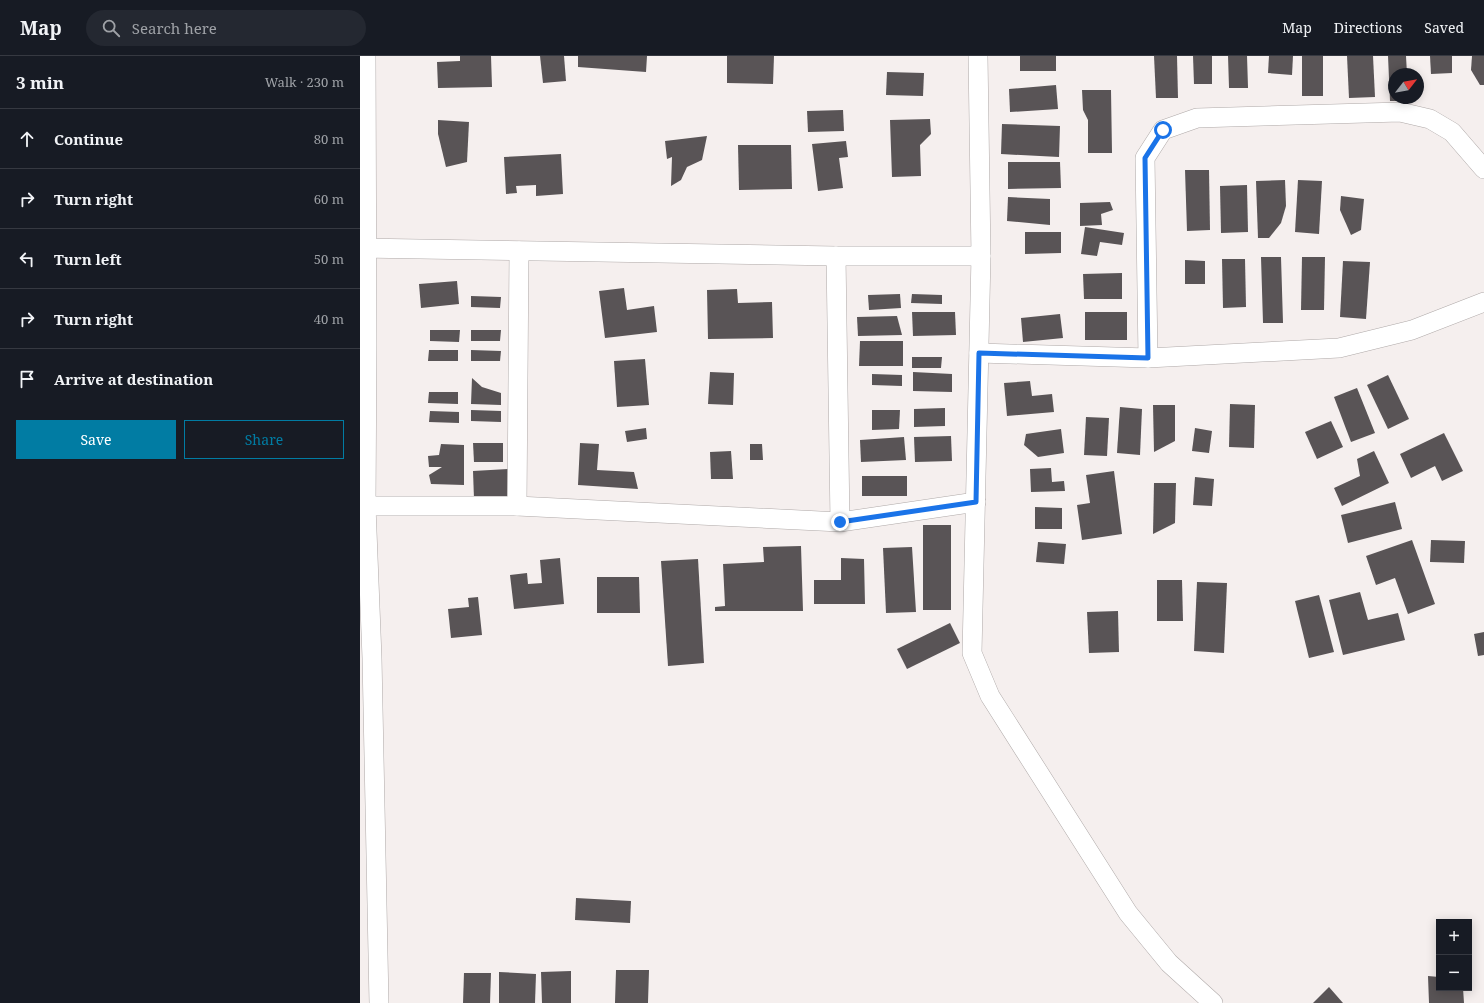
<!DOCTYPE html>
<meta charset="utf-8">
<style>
body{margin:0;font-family:"Noto Serif",serif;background:#242831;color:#f1f3f6}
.controls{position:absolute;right:12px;bottom:12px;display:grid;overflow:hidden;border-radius:0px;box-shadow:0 2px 10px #0003}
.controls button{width:36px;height:36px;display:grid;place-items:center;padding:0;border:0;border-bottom:1px solid #363941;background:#171b24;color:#f1f3f6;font:20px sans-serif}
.compass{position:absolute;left:1028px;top:12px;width:36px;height:36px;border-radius:50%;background:#171b24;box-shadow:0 2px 10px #0003;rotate:59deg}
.stop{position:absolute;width:12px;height:12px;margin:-9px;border:3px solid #1a73e8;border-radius:50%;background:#fff}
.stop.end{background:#1a73e8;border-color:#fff;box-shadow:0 1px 4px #0008}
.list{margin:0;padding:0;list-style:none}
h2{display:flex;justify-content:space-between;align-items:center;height:52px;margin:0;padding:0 16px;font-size:17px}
h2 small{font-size:13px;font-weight:400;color:#9ea1a6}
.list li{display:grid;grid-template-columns:26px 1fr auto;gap:12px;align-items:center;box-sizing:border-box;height:60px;padding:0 16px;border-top:1px solid #363941}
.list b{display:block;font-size:15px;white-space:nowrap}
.list em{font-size:13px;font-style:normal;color:#9ea1a6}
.actions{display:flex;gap:8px;padding:12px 16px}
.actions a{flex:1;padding:9px 0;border:1px solid #017ca3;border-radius:0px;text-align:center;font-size:14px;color:#017ca3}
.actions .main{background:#017ca3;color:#fff}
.icon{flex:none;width:22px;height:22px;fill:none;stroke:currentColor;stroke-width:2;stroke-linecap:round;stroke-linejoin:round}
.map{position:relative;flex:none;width:1124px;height:947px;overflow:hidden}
header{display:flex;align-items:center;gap:24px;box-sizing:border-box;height:56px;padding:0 20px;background:#171b24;border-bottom:1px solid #363941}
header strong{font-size:19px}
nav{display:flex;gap:22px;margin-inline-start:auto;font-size:14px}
.search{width:280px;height:36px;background:#242831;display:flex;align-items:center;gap:10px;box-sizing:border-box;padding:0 14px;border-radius:22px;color:#9ea1a6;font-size:15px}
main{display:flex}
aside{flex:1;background:#171b24}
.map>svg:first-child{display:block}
.building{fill:#595456}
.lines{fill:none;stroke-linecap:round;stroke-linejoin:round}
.minor-casing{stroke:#afa9a8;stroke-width:20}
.minor{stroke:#fff;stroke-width:19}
.route{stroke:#1a73e8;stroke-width:5}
</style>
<header>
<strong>Map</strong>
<div class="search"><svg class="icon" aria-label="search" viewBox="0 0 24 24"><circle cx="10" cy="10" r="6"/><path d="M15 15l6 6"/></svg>Search here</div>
<nav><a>Map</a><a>Directions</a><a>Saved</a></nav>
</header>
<main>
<aside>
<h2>3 min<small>Walk · 230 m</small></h2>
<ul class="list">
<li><svg class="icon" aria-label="ahead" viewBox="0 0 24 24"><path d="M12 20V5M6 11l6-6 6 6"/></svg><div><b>Continue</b></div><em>80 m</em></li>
<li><svg class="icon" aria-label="right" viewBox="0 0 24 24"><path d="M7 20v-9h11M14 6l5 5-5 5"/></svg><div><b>Turn right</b></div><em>60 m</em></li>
<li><svg class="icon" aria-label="left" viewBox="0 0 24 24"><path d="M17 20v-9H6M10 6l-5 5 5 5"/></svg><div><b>Turn left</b></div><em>50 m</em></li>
<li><svg class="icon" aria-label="right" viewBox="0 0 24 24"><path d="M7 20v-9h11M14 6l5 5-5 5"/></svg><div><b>Turn right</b></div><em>40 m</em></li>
<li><svg class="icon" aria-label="arrive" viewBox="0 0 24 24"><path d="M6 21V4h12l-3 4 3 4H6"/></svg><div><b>Arrive at destination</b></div></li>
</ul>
<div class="actions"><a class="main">Save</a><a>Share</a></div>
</aside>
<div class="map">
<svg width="1124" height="947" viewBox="0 0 1124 947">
<rect width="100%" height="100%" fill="#f5efee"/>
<g class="building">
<path d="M 100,0 L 131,0 L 132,31 L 78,32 L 77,6 L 100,5 Z"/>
<path d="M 180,0 L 204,0 L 206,25 L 183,27 Z"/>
<path d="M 218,0 L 287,0 L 286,16 L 218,11 Z"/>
<path d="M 367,0 L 414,0 L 413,28 L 367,27 Z"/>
<rect x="660" y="0" width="36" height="15"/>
<path d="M 794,0 L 817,0 L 818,42 L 796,42 Z"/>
<path d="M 833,0 L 852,0 L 852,28 L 834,28 Z"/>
<path d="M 868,0 L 887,0 L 888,32 L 869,32 Z"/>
<path d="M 909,0 L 933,0 L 932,19 L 908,17 Z"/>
<rect x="942" y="0" width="21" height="40"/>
<path d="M 987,0 L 1013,0 L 1015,41 L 989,42 Z"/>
<path d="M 1028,0 L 1046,0 L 1047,18 L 1034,18 L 1034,42 L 1048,42 L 1048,45 L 1030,45 Z"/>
<path d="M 1070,0 L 1092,0 L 1092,17 L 1071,18 Z"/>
<path d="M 1112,0 L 1124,0 L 1124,29 L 1120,29 L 1111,14 Z"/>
<path d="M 527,16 L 564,17 L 563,40 L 526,39 Z"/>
<path d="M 696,29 L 698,53 L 650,56 L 649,33 Z"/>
<path d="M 722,34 L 751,34 L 752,97 L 728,97 L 728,64 L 723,54 Z"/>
<path d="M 483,54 L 484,75 L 448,76 L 447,55 Z"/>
<path d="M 570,63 L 571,78 L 560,89 L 561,120 L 532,121 L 530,64 Z"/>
<path d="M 78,64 L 109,66 L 107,106 L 86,111 L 78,78 Z"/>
<path d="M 642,68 L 700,70 L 699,101 L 641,98 Z"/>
<path d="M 347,80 L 342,104 L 327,111 L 321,124 L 311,130 L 312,101 L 307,103 L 305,85 Z"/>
<path d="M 486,85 L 488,101 L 479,102 L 483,132 L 458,135 L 452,88 Z"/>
<path d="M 378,89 L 431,89 L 432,133 L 379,134 Z"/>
<path d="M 201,98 L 203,138 L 176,140 L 176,129 L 156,130 L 157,137 L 146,138 L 144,101 Z"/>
<path d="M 648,106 L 700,106 L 701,132 L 648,133 Z"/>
<path d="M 825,114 L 849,114 L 850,174 L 827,175 Z"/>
<path d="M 925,124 L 926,150 L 921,167 L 909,182 L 898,182 L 896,125 Z"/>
<path d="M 938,124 L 962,125 L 959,178 L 935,176 Z"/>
<path d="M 887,129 L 888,176 L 861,177 L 860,130 Z"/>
<path d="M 981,140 L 1004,143 L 1001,174 L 991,179 L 980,154 Z"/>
<path d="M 648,141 L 690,143 L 690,169 L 647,165 Z"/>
<path d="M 750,146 L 753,154 L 741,158 L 742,169 L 720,170 L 720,147 Z"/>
<path d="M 725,171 L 764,177 L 762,189 L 740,186 L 737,200 L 721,198 Z"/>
<path d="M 665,176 L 701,176 L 701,197 L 665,198 Z"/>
<path d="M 901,201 L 921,201 L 923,267 L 903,267 Z"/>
<path d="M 942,201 L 965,201 L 964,254 L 941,254 Z"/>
<path d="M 862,203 L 885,203 L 886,251 L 863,252 Z"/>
<path d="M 825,204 L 845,205 L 845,228 L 825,228 Z"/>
<path d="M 983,205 L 1010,206 L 1006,263 L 980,261 Z"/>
<path d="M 762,217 L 762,243 L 724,243 L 723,218 Z"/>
<path d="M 97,225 L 99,248 L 61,252 L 59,228 Z"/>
<path d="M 264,232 L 267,254 L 294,250 L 297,276 L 245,282 L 239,235 Z"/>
<path d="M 377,233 L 378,247 L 412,246 L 413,282 L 348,283 L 347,234 Z"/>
<path d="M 540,238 L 541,252 L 509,254 L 508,239 Z"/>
<path d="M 552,238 L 582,239 L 582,248 L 551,247 Z"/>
<path d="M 111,240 L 141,241 L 140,252 L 111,251 Z"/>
<path d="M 552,256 L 595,256 L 596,279 L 553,280 Z"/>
<rect x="725" y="256" width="42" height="28"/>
<path d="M 700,258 L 703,282 L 663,286 L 661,262 Z"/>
<path d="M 537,260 L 542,279 L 498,280 L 497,261 Z"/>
<path d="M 70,274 L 100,274 L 99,286 L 70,285 Z"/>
<path d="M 111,274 L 141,274 L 140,285 L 111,285 Z"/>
<path d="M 500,285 L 543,285 L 543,310 L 499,310 Z"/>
<path d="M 69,294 L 98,294 L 98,305 L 68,305 Z"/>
<path d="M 111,294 L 141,295 L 140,305 L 111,305 Z"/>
<path d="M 552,301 L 582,301 L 581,312 L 552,312 Z"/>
<path d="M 285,303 L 289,349 L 257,351 L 254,305 Z"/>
<path d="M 350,316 L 374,317 L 373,349 L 348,348 Z"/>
<path d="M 553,316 L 592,318 L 592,336 L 553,335 Z"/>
<path d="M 512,318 L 542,319 L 542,330 L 512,329 Z"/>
<path d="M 1028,319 L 1049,363 L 1028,373 L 1007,329 Z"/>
<path d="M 112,322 L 122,331 L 141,337 L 141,349 L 111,348 Z"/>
<path d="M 670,325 L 672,340 L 692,338 L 694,356 L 647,360 L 644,327 Z"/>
<path d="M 997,332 L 1015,377 L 991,386 L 974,341 Z"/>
<path d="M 69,336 L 98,336 L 98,348 L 68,347 Z"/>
<path d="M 870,348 L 895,349 L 894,392 L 869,391 Z"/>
<path d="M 793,349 L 815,349 L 815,385 L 794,396 Z"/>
<path d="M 760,351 L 782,353 L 780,399 L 757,397 Z"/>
<path d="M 585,352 L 585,370 L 554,371 L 554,353 Z"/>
<path d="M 111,354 L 141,355 L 141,366 L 111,365 Z"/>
<path d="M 512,354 L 540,354 L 539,373 L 512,374 Z"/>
<path d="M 70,355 L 99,356 L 99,367 L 69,366 Z"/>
<path d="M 726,361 L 749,362 L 747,400 L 724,399 Z"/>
<path d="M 971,365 L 983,391 L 957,403 L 945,376 Z"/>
<path d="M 286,372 L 287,383 L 267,386 L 265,375 Z"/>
<path d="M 835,372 L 852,375 L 849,397 L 832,395 Z"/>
<path d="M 701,373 L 704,397 L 678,401 L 664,389 L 666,378 Z"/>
<path d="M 1084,377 L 1103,415 L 1082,425 L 1075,410 L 1051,422 L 1040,398 Z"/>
<path d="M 591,380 L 592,405 L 555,406 L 554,381 Z"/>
<path d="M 544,381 L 546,404 L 501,406 L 500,384 Z"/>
<path d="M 113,387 L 143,387 L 143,406 L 114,406 Z"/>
<path d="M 220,387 L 239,388 L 237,414 L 274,416 L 278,433 L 218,429 Z"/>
<path d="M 81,388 L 104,389 L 104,429 L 71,428 L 69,419 L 82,411 L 69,411 L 68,400 L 79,399 Z"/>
<path d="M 390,388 L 402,388 L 403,404 L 390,404 Z"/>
<path d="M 371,395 L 373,423 L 351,423 L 350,396 Z"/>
<path d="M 1014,395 L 1029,427 L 982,450 L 974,432 L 1000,420 L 997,403 Z"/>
<path d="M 691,412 L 692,426 L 704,425 L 705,435 L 671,436 L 670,413 Z"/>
<path d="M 148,413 L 150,441 L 114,443 L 113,415 Z"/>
<path d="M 754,415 L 762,478 L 722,484 L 717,449 L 730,447 L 726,419 Z"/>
<rect x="502" y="420" width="45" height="20"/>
<path d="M 835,421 L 854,423 L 852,450 L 833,449 Z"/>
<path d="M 794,427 L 816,427 L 815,467 L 793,478 Z"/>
<path d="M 1035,446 L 1042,473 L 988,487 L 981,459 Z"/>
<path d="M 675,451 L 702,452 L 702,473 L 675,473 Z"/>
<rect x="563" y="469" width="28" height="85"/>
<path d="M 1052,484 L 1075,548 L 1048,558 L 1035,522 L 1016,529 L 1006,500 Z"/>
<path d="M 1071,484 L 1105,485 L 1104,507 L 1070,506 Z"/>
<path d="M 678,486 L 706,488 L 704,508 L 676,506 Z"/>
<path d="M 441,490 L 443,555 L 355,555 L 355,551 L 365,550 L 363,508 L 404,506 L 403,491 Z"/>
<path d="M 552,491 L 556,556 L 526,557 L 523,492 Z"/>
<path d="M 200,502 L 204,548 L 154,553 L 150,519 L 167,517 L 168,528 L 182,527 L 180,504 Z"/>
<path d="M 481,502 L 504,503 L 505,548 L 454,548 L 454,524 L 481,524 Z"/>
<path d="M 338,503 L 344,607 L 308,610 L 301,505 Z"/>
<path d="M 237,521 L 279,521 L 280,557 L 237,557 Z"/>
<path d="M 797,524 L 822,524 L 823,565 L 797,565 Z"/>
<path d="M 837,526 L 867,527 L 864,597 L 834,595 Z"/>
<path d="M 1000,536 L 1008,564 L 1038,557 L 1045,584 L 983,599 L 969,544 Z"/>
<path d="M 959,539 L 974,596 L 949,602 L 935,545 Z"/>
<path d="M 118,541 L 122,579 L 91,582 L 88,553 L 109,551 L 108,542 Z"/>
<path d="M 758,555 L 759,596 L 729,597 L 727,556 Z"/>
<path d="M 590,567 L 600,587 L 547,613 L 537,593 Z"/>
<path d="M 1124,576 L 1124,599 L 1118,600 L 1114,578 Z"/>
<path d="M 216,842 L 271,845 L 270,867 L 215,864 Z"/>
<path d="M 256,914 L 289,914 L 288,947 L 255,947 Z"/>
<path d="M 211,915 L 211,947 L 182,947 L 181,916 Z"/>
<path d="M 139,916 L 176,918 L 175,947 L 139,947 Z"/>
<path d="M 104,917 L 131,917 L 130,947 L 103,947 Z"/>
<path d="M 1068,920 L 1079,921 L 1079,932 L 1103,932 L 1104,947 L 1069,947 Z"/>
<path d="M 969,931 L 983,947 L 953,947 Z"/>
</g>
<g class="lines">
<defs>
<g id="minor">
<path d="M 6,0 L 7,287 L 6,450 L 12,602 L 19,947"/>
<path d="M 618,0 L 621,200 L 612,597 L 630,640 L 768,857 L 809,907 L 853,947"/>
<path d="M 0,192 L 476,200 L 621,200"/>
<path d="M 476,200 L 480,466"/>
<path d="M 619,297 L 788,302 L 979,292 L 1052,274 L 1124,246"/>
<path d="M 788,302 L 785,102 L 803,74 L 837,62 L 1040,56 L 1070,63 L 1092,76 L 1124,113"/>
<path d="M 6,450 L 157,450 L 480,466 L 616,446"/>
<path d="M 157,450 L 159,195"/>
</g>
</defs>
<use href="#minor" class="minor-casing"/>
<use href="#minor" class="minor"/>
</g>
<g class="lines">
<path class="route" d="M 480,466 L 616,446 L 619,297 L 788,302 L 785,102 L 803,74"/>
</g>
</svg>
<div class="controls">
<button>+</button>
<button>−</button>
</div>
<svg class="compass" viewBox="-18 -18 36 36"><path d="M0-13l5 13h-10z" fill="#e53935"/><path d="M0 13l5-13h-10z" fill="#9ea1a6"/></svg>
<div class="stop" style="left:803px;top:74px"></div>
<div class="stop end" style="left:480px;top:466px"></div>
</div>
</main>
